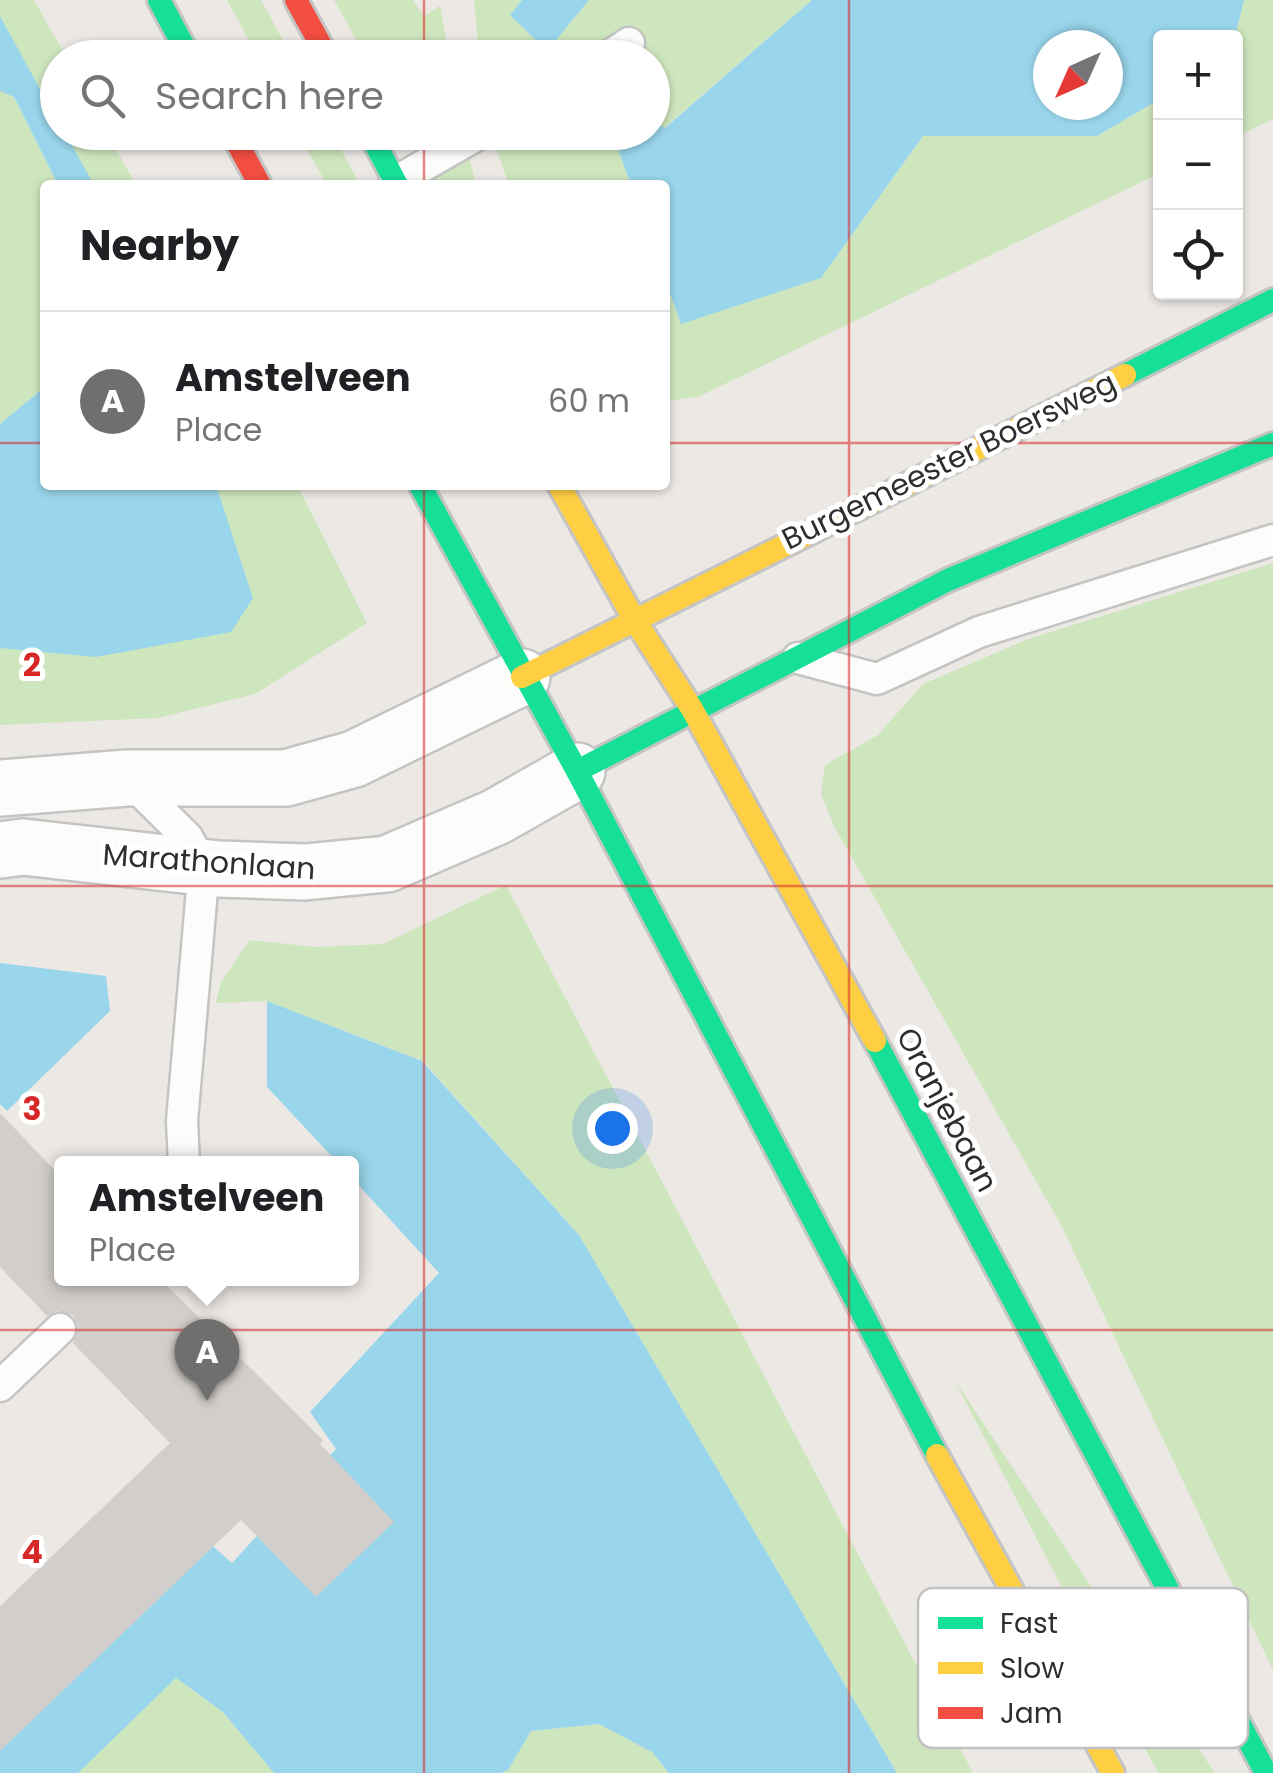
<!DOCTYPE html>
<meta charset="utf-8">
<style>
body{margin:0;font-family:Poppins,sans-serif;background:#f2f2f2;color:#202124}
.controls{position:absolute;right:30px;top:30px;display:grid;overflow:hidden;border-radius:10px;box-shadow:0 2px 8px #0004}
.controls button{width:90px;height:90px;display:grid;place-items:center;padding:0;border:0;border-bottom:2px solid #e0e0e0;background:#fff;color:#202124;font:50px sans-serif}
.compass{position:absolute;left:1033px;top:30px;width:90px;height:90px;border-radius:50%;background:#fff;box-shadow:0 2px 8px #0004;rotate:225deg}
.you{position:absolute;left:612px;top:1128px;width:35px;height:35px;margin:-25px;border:8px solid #fff;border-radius:50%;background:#1a73e8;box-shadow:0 0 0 15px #1a73e833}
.badge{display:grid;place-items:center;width:65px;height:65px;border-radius:50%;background:#706f6e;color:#fff;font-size:32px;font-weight:700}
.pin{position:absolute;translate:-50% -82px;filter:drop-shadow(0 2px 5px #0008)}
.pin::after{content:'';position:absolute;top:52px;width:35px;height:30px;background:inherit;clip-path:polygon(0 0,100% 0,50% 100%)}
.popup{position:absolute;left:54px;top:1156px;width:305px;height:130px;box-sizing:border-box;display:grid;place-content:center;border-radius:10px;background:#fff;filter:drop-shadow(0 2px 8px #0005);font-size:32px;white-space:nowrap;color:#757577}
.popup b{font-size:38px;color:#202124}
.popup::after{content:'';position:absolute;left:50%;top:100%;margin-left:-20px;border:20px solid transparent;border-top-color:#fff}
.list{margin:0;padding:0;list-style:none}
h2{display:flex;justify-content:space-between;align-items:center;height:130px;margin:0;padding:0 40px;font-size:42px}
h2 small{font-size:32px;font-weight:400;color:#757577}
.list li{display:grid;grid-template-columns:65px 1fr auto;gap:30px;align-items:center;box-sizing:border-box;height:180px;padding:0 40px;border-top:2px solid #e0e0e0}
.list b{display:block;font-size:38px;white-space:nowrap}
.list p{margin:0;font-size:32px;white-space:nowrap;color:#757577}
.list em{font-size:32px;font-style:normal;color:#757577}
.icon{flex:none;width:55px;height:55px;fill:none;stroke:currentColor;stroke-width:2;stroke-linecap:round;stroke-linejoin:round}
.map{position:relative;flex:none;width:1273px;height:1773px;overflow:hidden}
.search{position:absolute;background:#fff;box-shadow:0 2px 8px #0004;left:40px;top:40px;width:630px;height:110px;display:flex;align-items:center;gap:25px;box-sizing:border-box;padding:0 35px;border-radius:55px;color:#757577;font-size:38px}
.panel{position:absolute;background:#fff;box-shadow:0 2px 8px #0004;left:40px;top:180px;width:630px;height:310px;border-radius:10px}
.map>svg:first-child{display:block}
.green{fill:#cee6be}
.water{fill:#99d6ec;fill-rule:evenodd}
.building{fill:#d1cecb}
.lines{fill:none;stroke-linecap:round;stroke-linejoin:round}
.lane-casing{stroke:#c5c4c5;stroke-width:35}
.street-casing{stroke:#c5c4c5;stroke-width:60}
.fast-casing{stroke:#c5c4c5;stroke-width:28}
.slow-casing{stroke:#c5c4c5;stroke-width:28}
.jam-casing{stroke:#c5c4c5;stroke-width:28}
.lane{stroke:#fcfcfb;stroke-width:30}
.street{stroke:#fcfcfb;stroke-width:55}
.fast{stroke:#16e098;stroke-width:22}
.slow{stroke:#ffcf43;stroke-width:22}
.jam{stroke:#f24e42;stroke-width:22}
.grid{fill:none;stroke:#d62828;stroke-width:2.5;stroke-opacity:0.55}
.labels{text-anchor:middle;stroke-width:10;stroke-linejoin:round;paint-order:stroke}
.street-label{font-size:30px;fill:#2e2e2e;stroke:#fff}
.key{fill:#fff;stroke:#c0c0c0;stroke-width:2.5}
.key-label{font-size:28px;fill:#2e2e2e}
.grid-label{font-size:32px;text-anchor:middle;font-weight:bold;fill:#d62828;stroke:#fff;stroke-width:10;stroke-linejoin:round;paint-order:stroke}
</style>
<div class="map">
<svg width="1273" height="1773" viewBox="0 0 1273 1773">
<rect width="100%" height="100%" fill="#ece8e4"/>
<g class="green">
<path d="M 0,0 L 34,0 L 66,57 L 58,58 L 57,126 L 0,20 Z"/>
<path d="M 227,0 L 261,0 L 292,57 L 258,57 Z"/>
<path d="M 334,0 L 413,0 L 424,16 L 440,6 L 449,57 L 366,57 Z"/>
<path d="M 474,0 L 522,0 L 510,15 L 547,51 L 589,0 L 812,0 L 664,128 L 653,121 L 652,58 L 479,57 Z"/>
<path d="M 1244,0 L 1273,0 L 1273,119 L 1236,137 L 1235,38 Z"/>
<path d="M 0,91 L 14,97 L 58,185 L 45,185 L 45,387 L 0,424 Z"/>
<path d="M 1160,99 L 1160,173 L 698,397 L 665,401 L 665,279 L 682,323 L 821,278 L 923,136 L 1097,136 Z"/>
<path d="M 61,133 L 107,133 L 136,185 L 89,185 Z"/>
<path d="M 298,133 L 332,133 L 360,185 L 327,185 Z"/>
<path d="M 408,133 L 463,133 L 476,185 L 437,185 Z"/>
<path d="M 491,133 L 612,133 L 631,185 L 509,185 Z"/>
<path d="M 163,485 L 297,485 L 367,623 L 255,694 L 158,718 L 0,725 L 0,633 Z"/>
<path d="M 1273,563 L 1273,1670 L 1061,1225 L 834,826 L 821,794 L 825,765 L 878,735 L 923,684 L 1028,639 Z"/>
<path d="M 506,885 L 973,1773 L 897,1773 L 579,1235 L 423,1061 L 267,1001 L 216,1003 L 221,982 L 250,940 L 316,947 L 383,944 Z"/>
<path d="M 954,1379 L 1212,1769 L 1214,1773 L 1158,1773 Z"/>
<path d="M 176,1678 L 223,1712 L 274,1773 L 75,1773 Z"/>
<path d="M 599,1724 L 652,1752 L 669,1773 L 501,1773 L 508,1769 L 531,1731 Z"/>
</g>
<g class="water">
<path d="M 522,0 L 589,0 L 547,51 L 510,15 Z"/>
<path d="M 812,0 L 1244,0 L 1235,37 L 1160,38 L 1160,99 L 1097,136 L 923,136 L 821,278 L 681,324 L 665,279 L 665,185 L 631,185 L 612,133 L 652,132 L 653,121 L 665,128 ZM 1108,45 L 1108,105 L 1048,105 L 1048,45 Z"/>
<path d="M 0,16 L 57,120 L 58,132 L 65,133 L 94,185 L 58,185 L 14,97 L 0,91 Z"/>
<path d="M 45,387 L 45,485 L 216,485 L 253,598 L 231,632 L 96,657 L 0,648 L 0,424 Z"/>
<path d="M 0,963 L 106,976 L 110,1011 L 7,1111 L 0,1104 Z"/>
<path d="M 267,1001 L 422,1061 L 579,1235 L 897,1773 L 669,1773 L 652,1752 L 599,1724 L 531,1731 L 508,1770 L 501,1773 L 274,1773 L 223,1712 L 176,1678 L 78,1773 L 0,1773 L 0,1749 L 207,1541 L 232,1563 L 336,1449 L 310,1412 L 439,1273 L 352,1178 L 352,1164 L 338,1163 L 267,1087 Z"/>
</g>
<path class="building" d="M 0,1113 L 62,1178 L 62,1278 L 159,1278 L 323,1440 L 320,1444 L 394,1522 L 316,1597 L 241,1520 L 0,1751 L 0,1606 L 170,1443 L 73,1343 L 78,1326 L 73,1315 L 57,1311 L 47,1316 L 0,1267 Z"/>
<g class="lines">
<defs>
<g id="lane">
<path d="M 606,58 L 629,43"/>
<path d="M 395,182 L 482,132"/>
<path d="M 798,658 L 877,679 L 979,632 L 1273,540"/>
<path d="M 127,778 L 187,837 L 204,867 L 182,1121 L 184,1164"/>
<path d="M 0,1386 L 60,1329"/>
</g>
<g id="street">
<path d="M 0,788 L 127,778 L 286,778 L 354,759 L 522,677"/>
<path d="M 0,850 L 23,847 L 219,869 L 305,872 L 387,864 L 496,817 L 577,771"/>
</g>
<g id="fast">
<path d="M 159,0 L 190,58"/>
<path d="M 369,132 L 397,185"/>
<path d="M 1125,375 L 1273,300"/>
<path d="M 420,485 L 577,771 L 937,1455"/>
<path d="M 577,771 L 948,580 L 1273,444"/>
<path d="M 875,1041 L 1266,1773"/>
</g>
<g id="slow">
<path d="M 559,485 L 634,619 L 692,709 L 875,1041"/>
<path d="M 522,677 L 1125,375"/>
<path d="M 937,1455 L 1113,1773"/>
</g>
<g id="jam">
<path d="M 296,0 L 328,58"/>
<path d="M 231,132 L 260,185"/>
</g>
</defs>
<use href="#lane" class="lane-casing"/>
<use href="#street" class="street-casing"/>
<use href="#fast" class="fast-casing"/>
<use href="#slow" class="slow-casing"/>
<use href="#jam" class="jam-casing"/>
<use href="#lane" class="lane"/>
<use href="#street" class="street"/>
<use href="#fast" class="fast"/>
<use href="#slow" class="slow"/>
<use href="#jam" class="jam"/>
</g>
<path class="grid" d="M 424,0 L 424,58M 849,0 L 849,1773M 424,132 L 424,185M 0,443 L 45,443M 665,443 L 1273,443M 424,485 L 424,1773M 0,886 L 1273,886M 0,1330 L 1273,1330"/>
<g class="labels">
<g class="street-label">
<text transform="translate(949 461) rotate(-26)" y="10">Burgemeester Boersweg</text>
<text transform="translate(209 862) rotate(4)" y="10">Marathonlaan</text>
<text transform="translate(947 1110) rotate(62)" y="10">Oranjebaan</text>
</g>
</g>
<rect x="918" y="1588" width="330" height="160" rx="15" class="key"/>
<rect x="938" y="1617" width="45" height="12" fill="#16e098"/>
<rect x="938" y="1662" width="45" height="12" fill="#ffcf43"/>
<rect x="938" y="1707" width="45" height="12" fill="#f24e42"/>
<g class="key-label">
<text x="1000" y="1633">Fast</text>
<text x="1000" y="1678">Slow</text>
<text x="1000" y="1723">Jam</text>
</g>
<g class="grid-label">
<text x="32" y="676">2</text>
<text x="32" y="1120">3</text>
<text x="32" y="1563">4</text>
</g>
</svg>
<div class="controls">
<button>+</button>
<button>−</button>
<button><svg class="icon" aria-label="locate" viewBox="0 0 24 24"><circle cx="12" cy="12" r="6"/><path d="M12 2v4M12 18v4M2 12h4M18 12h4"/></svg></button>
</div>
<svg class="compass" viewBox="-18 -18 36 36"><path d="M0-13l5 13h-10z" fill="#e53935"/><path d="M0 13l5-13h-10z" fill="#757577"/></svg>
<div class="you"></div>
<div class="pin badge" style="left:207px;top:1401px">A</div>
<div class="popup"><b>Amstelveen</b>Place</div>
<div class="search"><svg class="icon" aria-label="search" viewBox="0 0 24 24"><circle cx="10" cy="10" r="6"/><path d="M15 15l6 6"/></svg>Search here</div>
<section class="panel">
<h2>Nearby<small></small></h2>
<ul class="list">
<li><span class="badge">A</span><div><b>Amstelveen</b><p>Place</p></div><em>60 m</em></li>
</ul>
</section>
</div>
